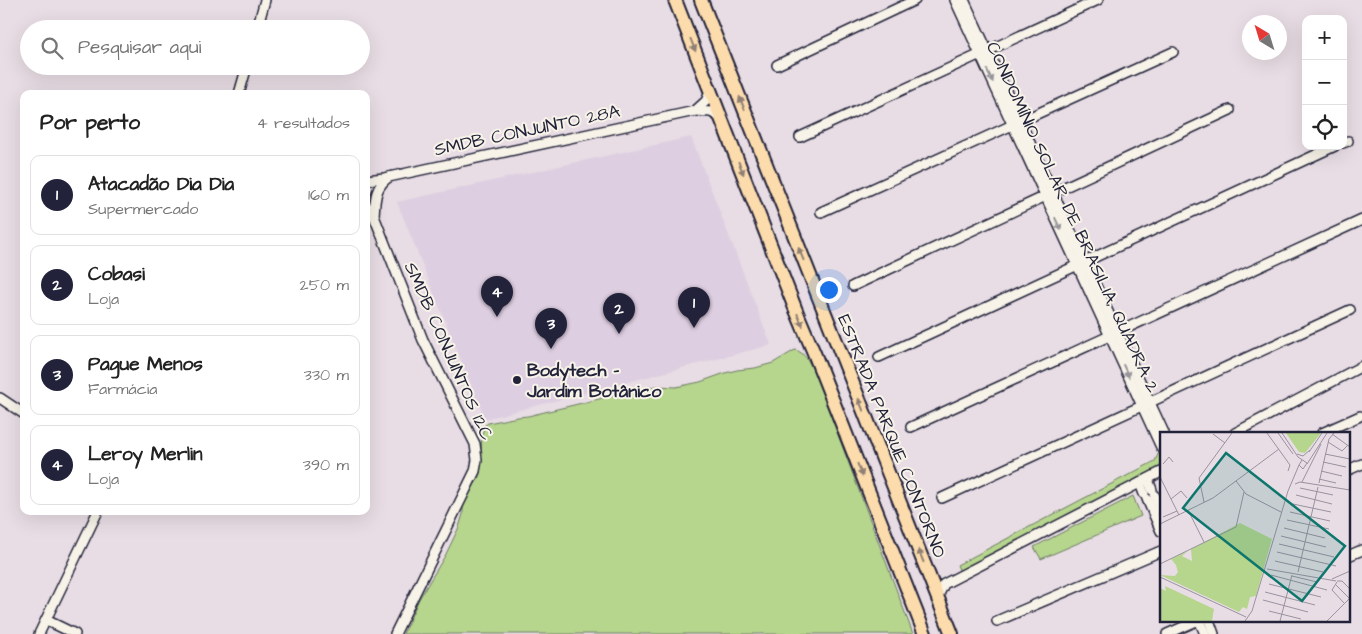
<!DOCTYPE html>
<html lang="pt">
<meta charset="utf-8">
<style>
body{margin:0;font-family:"Architects Daughter",sans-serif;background:#f6f6f6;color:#222}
.controls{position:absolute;right:15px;top:15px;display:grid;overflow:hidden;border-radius:10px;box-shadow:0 5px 20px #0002}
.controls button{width:45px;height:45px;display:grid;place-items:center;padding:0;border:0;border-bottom:1px solid #e0e0e0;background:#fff;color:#222;font:25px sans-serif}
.compass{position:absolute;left:1242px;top:15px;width:45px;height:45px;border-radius:50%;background:#fff;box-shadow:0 5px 20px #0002;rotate:322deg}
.you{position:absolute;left:828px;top:289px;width:18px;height:18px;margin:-12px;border:4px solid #fff;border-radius:50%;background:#1a73e8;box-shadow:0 0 0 8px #1a73e833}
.badge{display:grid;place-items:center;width:32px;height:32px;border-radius:50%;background:#22223b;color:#fff;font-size:16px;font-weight:700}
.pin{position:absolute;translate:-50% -41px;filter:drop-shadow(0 1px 2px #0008)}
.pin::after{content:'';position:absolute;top:26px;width:18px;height:15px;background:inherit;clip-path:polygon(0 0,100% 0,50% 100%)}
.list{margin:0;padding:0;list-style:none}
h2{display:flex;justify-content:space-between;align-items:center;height:65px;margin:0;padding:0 20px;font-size:21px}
h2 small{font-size:16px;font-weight:400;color:#767676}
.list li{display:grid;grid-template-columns:32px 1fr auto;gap:15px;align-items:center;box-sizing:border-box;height:80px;margin:0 10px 10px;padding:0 10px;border:1px solid #e0e0e0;border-radius:10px}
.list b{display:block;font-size:19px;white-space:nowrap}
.list p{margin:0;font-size:16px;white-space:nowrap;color:#767676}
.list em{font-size:16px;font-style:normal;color:#767676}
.icon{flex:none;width:28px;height:28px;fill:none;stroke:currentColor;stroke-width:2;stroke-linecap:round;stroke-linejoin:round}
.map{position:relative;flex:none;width:1362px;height:634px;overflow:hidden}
.search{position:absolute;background:#fff;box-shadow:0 5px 20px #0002;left:20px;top:20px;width:350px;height:55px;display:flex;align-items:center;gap:12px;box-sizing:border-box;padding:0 18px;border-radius:28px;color:#767676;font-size:19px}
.panel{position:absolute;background:#fff;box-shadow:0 5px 20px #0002;left:20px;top:90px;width:350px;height:425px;border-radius:10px}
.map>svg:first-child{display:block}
.built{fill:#decee1}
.green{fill:#b6d58d;stroke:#6c7c64}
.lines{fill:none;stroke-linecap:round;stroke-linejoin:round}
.minor-casing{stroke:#22223b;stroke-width:12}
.highway-casing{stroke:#22223b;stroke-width:16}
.minor{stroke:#f7f3e8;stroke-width:9}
.highway{stroke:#fcdcac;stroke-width:12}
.oneway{fill:#8f7f74}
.oneway2{fill:#97959a}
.poi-dot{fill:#22223b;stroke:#f7f3e8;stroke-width:2}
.labels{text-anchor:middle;stroke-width:4;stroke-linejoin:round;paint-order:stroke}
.street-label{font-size:18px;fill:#22223b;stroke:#f7f3e8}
.poi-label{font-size:18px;font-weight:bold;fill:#22223b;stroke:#f7f3e8;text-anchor:start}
.inset-road{fill:none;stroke:#9992a0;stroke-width:1}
.view{fill:#0f766e;fill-opacity:0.15;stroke:#0f766e;stroke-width:2.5}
.inset-edge{fill:none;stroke:#22223b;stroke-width:2.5}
</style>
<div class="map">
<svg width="1362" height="634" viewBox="0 0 1362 634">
<rect width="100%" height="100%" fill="#e8dde4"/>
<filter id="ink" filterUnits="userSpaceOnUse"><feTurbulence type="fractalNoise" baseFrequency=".02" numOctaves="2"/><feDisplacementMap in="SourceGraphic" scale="10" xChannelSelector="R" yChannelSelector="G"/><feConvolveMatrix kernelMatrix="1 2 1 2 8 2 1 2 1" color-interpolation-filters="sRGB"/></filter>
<g filter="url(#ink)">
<path class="built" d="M 691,137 L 771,345 L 485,419 L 397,202 Z"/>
<g class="green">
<path d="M 795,350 C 809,353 815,376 820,387 L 913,634 L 403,634 L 419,599 L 446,554 L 459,527 L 463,514 L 463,505 L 468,494 L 477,481 L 480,473 L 482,435 L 484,426 L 488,423 L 518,417 L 528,416 L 632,391 L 656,386 L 676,387 L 700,382 L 725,373 L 737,370 L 755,368 L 773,363 Z"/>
<path d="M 1159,452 L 1161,458 L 1161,466 L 1159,467 L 960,572 L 957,565 L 1155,461 Z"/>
<path d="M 1133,496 L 1141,516 L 1041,559 L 1034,547 Z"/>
</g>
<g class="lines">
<defs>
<g id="minor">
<path d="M 955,0 L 1161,447"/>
<path d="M 964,0 L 1164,433"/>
<path d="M 257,29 L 265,0"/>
<path d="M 777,65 L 915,0"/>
<path d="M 239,94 L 247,66"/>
<path d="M 695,111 L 706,101 L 711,90"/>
<path d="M 800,137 L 1098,0"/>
<path d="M 1343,143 L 1348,141"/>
<path d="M 366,180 L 384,178 L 695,111 L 711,112 L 721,118"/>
<path d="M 366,205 L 374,216 L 423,340 L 475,444 L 477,460 L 475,471 L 395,634"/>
<path d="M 821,212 L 1173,52"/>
<path d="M 374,216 C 375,200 375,186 389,177"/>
<path d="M 853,286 L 1230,110"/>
<path d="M 879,357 L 1335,146"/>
<path d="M 0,398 L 24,414"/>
<path d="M 911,427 L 1362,220"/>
<path d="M 1235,433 L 1362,366"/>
<path d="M 1322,433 L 1360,416"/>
<path d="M 1348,470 L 1362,464"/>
<path d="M 1148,479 L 1152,490"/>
<path d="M 1140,483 L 1144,494"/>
<path d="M 1155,496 L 1161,510"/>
<path d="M 942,498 L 1350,310"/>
<path d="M 1147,499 L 1161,531"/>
<path d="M 1348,556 L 1362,550"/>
<path d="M 937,598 L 944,584 L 1161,472"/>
<path d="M 46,620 L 75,634"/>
<path d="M 1199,620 L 1205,634"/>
<path d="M 1209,620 L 1214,634"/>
<path d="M 997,621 L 1161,551"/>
<path d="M 39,634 L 98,511"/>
<path d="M 1167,634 L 1199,620"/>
</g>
<g id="highway">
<path d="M 675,0 L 795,308 L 814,353 L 925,634"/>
<path d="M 701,0 L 952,634"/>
</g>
</defs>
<use href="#minor" class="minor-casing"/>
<use href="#highway" class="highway-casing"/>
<use href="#minor" class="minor"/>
<use href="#highway" class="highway"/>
</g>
<defs><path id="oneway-solid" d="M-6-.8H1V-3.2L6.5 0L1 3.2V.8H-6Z" transform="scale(1.25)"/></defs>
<g class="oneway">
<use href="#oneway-solid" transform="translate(693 45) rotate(68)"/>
<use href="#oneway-solid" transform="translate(742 103) rotate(-112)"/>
<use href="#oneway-solid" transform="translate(741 168) rotate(68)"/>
<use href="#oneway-solid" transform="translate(801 254) rotate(-112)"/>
<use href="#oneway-solid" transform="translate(800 320) rotate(67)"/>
<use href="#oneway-solid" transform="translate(861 405) rotate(-112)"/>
<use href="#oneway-solid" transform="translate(860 470) rotate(68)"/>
<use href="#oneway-solid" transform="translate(921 556) rotate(-112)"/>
</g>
<g class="oneway2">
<use href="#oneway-solid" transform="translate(990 76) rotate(65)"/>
<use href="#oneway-solid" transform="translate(1058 224) rotate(65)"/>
<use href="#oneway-solid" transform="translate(1126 371) rotate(65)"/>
</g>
</g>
<circle class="poi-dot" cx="517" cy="380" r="5"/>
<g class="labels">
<g class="street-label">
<text transform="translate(527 130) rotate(-12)" y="6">SMDB CONJUNTO 28A</text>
<text transform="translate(1073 217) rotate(65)" y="6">CONDOMÍNIO SOLAR DE BRASILIA, QUADRA 2</text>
<text transform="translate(449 351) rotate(66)" y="6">SMDB CONJUNTOS 12C</text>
<text transform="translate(892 436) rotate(68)" y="6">ESTRADA PARQUE CONTORNO</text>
</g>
<g class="poi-label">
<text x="527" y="376">Bodytech -<tspan x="527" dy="21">Jardim Botânico</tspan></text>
</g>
</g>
<g transform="translate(1160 432)">
<rect width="190" height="190" fill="#e8dde4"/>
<path d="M 126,1 L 161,1 L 145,21 L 139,20 ZM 80,91 L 112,107 L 96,164 L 90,165 L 87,177 L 83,175 L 79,180 L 0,143 L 15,144 L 18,140 L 16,133 L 11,127 L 28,119 L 22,124 L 32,129 L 31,117 ZM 5,154 L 54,177 L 52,189 L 0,189 L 0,156 L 6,159 Z" fill="#b6d58d"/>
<path class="inset-road" d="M 107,1 L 130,33 L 128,39M 118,1 L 133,22M 122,1 L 138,25 L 147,31 L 143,37 L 139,33 L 142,28M 53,2 L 65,11M 172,2 L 190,15M 168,10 L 182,19 L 188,13M 149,20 L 162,1M 137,22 L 143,24 L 150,18M 165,22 L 190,27M 163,30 L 186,35M 3,32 L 9,25 L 13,30M 147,32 L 167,1M 161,39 L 182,44M 0,45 L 19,83M 159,47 L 176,51M 76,49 L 86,62 L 121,80M 142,50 L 161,12M 159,51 L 169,7 L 174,1M 135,52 L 140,50 L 190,58M 140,56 L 173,63M 136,63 L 172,72M 11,67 L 21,59 L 27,66M 44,70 L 39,46 L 72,1M 133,72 L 171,80M 28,78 L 44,110M 130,80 L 170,89M 3,85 L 17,79M 127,88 L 169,97M 0,92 L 53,66 L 119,17M 124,96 L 165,106M 121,104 L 166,115M 119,112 L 174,125M 117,120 L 176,134M 115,129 L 163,140M 0,132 L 76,95 L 84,60M 107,137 L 176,149M 138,140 L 158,55M 111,143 L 167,158M 132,144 L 157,150M 0,145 L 86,185M 172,147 L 190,139M 177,149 L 182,149 L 190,157M 177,150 L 172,158 L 184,171M 109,152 L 161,165M 176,153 L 189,166M 105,160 L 155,173M 103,168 L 148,180M 109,179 L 141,187M 85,189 L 92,179 L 128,59 L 139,33M 120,189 L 132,143M 167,189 L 190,166"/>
<path class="view" d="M 66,21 L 185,114 L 142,169 L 23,76 Z"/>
<rect width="190" height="190" class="inset-edge"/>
</g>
</svg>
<div class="controls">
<button>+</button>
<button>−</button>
<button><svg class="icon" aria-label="locate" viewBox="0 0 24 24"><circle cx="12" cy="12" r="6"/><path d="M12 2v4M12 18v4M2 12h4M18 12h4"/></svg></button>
</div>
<svg class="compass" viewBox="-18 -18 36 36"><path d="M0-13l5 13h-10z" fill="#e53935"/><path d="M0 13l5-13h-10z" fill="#767676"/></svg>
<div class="you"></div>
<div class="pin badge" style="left:694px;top:328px">1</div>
<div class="pin badge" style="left:619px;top:334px">2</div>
<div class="pin badge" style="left:551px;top:349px">3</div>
<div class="pin badge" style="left:497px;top:317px">4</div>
<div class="search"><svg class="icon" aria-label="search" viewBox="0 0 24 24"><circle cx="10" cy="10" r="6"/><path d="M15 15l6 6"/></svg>Pesquisar aqui</div>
<section class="panel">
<h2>Por perto<small>4 resultados</small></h2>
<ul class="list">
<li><span class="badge">1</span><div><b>Atacadão Dia Dia</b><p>Supermercado</p></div><em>160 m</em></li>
<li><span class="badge">2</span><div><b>Cobasi</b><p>Loja</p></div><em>250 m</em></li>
<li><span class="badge">3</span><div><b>Pague Menos</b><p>Farmácia</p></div><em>330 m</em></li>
<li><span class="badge">4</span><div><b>Leroy Merlin</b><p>Loja</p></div><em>390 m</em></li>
</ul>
</section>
</div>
